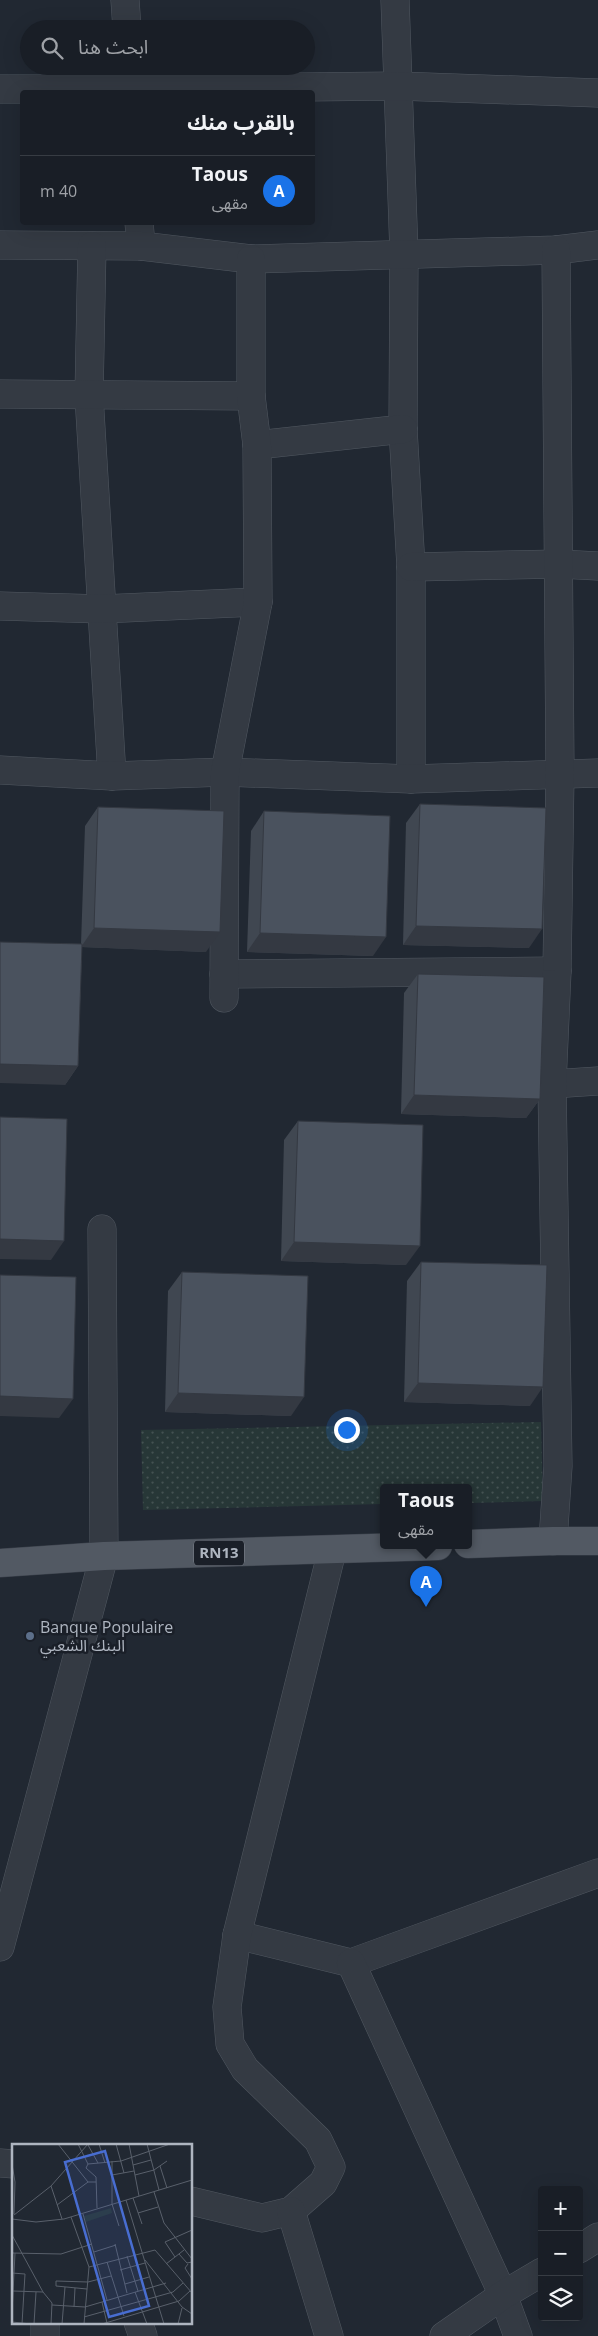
<!DOCTYPE html>
<html lang="ar">
<meta charset="utf-8">
<style>
body{margin:0;font-family:"Open Sans","Noto Sans Arabic",sans-serif;background:#262b32;color:#f1f3f6;direction:rtl}
.controls{position:absolute;right:15px;bottom:15px;display:grid;overflow:hidden;border-radius:5px;box-shadow:0 5px 20px #0002}
.controls button{width:45px;height:45px;display:grid;place-items:center;padding:0;border:0;border-bottom:1px solid #373c43;background:#191e26;color:#f1f3f6;font:25px sans-serif}
.you{position:absolute;left:346px;top:1429px;width:18px;height:18px;margin:-12px;border:4px solid #fff;border-radius:50%;background:#1a73e8;box-shadow:0 0 0 8px #1a73e833}
.badge{display:grid;place-items:center;width:32px;height:32px;border-radius:50%;background:#1a73e8;color:#fff;font-size:16px;font-weight:700}
.pin{position:absolute;translate:-50% -41px;filter:drop-shadow(0 1px 2px #0008)}
.pin::after{content:'';position:absolute;top:26px;width:18px;height:15px;background:inherit;clip-path:polygon(0 0,100% 0,50% 100%)}
.popup{position:absolute;left:380px;top:1484px;width:92px;height:65px;box-sizing:border-box;display:grid;place-content:center;border-radius:5px;background:#191e26;filter:drop-shadow(0 1px 4px #0005);font-size:16px;white-space:nowrap;color:#9fa2a7}
.popup b{font-size:19px;color:#f1f3f6}
.popup::after{content:'';position:absolute;left:50%;top:100%;margin-left:-10px;border:10px solid transparent;border-top-color:#191e26}
.list{margin:0;padding:0;list-style:none}
h2{display:flex;justify-content:space-between;align-items:center;height:65px;margin:0;padding:0 20px;font-size:21px}
h2 small{font-size:16px;font-weight:400;color:#9fa2a7}
.list li{display:grid;grid-template-columns:32px 1fr auto;gap:15px;align-items:center;box-sizing:border-box;height:70px;padding:0 20px;border-top:1px solid #373c43}
.list b{display:block;font-size:19px;white-space:nowrap}
.list p{margin:0;font-size:16px;white-space:nowrap;color:#9fa2a7}
.list em{font-size:16px;font-style:normal;color:#9fa2a7}
.icon{flex:none;width:28px;height:28px;fill:none;stroke:currentColor;stroke-width:2;stroke-linecap:round;stroke-linejoin:round}
.map{position:relative;flex:none;width:598px;height:2336px;overflow:hidden;direction:ltr}
.search{position:absolute;background:#191e26;box-shadow:0 5px 20px #0002;left:20px;top:20px;width:295px;height:55px;display:flex;align-items:center;gap:12px;box-sizing:border-box;padding:0 18px;border-radius:28px;color:#9fa2a7;font-size:19px}
.panel{position:absolute;background:#191e26;box-shadow:0 5px 20px #0002;left:20px;top:90px;width:295px;height:135px;border-radius:5px;direction:rtl}
.map>svg:first-child{display:block}
.park{fill:url(#park-dots)}
.lines{fill:none;stroke-linecap:round;stroke-linejoin:round}
.street-casing{stroke:#515861;stroke-width:29}
.primary-casing{stroke:#3d434d;stroke-width:29}
.street{stroke:#343a43;stroke-width:28}
.primary{stroke:#525963;stroke-width:28}
.wall{fill:#404751}
.shaded-wall{fill:#343942}
.building{fill:#4a525e;stroke:#343942}
.service-dot{fill:#5c6f8a;stroke:#1a1f28;stroke-width:2}
.labels{text-anchor:middle;stroke-width:5;stroke-linejoin:round;paint-order:stroke}
.shield{fill:#1a1f28;stroke:#828892;stroke-width:1}
.shield-label{font-size:15px;font-weight:bold;fill:#aeb5c0}
.poi-label{font-size:16px;fill:#aeb5c0;stroke:#1a1f28;text-anchor:start}
.inset-road{fill:none;stroke:#59606b;stroke-width:1}
.view{fill:#486dd1;fill-opacity:0.15;stroke:#486dd1;stroke-width:2.5}
.inset-edge{fill:none;stroke:#aeb5c0;stroke-width:2.5}
</style>
<div class="map">
<svg width="598" height="2336" viewBox="0 0 598 2336">
<defs>
<pattern id="park-dots" width="8" height="8" patternUnits="userSpaceOnUse" patternTransform="scale(1.25)"><rect width="8" height="8" fill="#273737"/><path d="M2 2h.1M6 6h.1" fill="none" stroke="#445252" stroke-width="1.8" stroke-linecap="round"/></pattern>
</defs>
<rect width="100%" height="100%" fill="#212832"/>
<path class="park" d="M 541,1422 L 543,1501 L 469,1503 L 468,1488 L 384,1488 L 383,1504 L 143,1510 L 141,1430 Z"/>
<g class="lines">
<defs>
<g id="street">
<path d="M 125,0 L 127,29"/>
<path d="M 395,0 L 404,253 L 403,429 L 411,567 L 411,779"/>
<path d="M 129,66 L 131,92"/>
<path d="M 0,89 L 131,89 L 398,86 L 598,93"/>
<path d="M 139,222 L 141,246"/>
<path d="M 0,245 L 141,246 L 251,259 L 556,250 L 598,245"/>
<path d="M 92,246 L 89,396 L 112,776"/>
<path d="M 0,394 L 251,396"/>
<path d="M 257,445 L 403,429"/>
<path d="M 411,567 L 560,564 L 598,566"/>
<path d="M 0,606 L 102,609 L 258,602"/>
<path d="M 0,770 L 112,776 L 225,772 L 411,779 L 598,773"/>
<path d="M 224,974 L 557,971"/>
<path d="M 224,998 L 225,772 L 258,602 L 257,445 L 251,396 L 251,259"/>
<path d="M 552,1084 L 598,1081"/>
<path d="M 553,1541 L 558,1466 L 552,1084 L 557,971 L 560,773 L 556,250"/>
<path d="M 237,1935 L 351,1963 L 598,1873"/>
<path d="M 0,1947 L 104,1556 L 102,1229"/>
<path d="M 351,1963 L 503,2295 L 518,2336"/>
<path d="M 0,2163 L 14,2164"/>
<path d="M 191,2201 L 262,2218 L 291,2211 L 323,2183 L 331,2167 L 318,2140 L 245,2069 L 230,2044 L 227,2007 L 237,1935 L 332,1551"/>
<path d="M 291,2211 L 329,2336"/>
<path d="M 579,2249 L 598,2237"/>
<path d="M 45,2322 L 45,2336"/>
<path d="M 138,2322 L 143,2336"/>
<path d="M 444,2336 L 503,2295 L 542,2272"/>
</g>
<g id="primary">
<path d="M 468,1544 L 553,1541 L 598,1541"/>
<path d="M 0,1563 L 104,1556 L 438,1546"/>
</g>
</defs>
<use href="#street" class="street-casing"/>
<use href="#primary" class="primary-casing"/>
<use href="#street" class="street"/>
<use href="#primary" class="primary"/>
</g>
<g class="wall">
<path d="M 420,804 L 529,948 L 403,945 L 406,823 Z"/>
<path d="M 98,807 L 206,952 L 82,947 L 78,1066 L 65,1085 L 81,944 L 85,826 Z"/>
<path d="M 264,811 L 373,956 L 247,952 L 251,831 Z"/>
<path d="M 418,974 L 540,1099 L 526,1118 L 401,1114 L 404,993 Z"/>
<path d="M 298,1121 L 406,1265 L 281,1261 L 284,1140 Z"/>
<path d="M 421,1262 L 530,1406 L 404,1402 L 407,1281 Z"/>
<path d="M 182,1272 L 291,1416 L 165,1412 L 168,1291 Z"/>
</g>
<g class="shaded-wall">
<path d="M 416,926 L 542,929 L 529,948 L 403,945 Z"/>
<path d="M 94,928 L 220,932 L 206,952 L 81,947 Z"/>
<path d="M 260,933 L 386,937 L 373,956 L 247,952 Z"/>
<path d="M 0,1064 L 78,1066 L 65,1085 L 0,1083 Z"/>
<path d="M 414,1095 L 540,1099 L 526,1118 L 401,1114 Z"/>
<path d="M 0,1239 L 64,1241 L 51,1260 L 0,1259 Z"/>
<path d="M 294,1242 L 420,1246 L 406,1265 L 281,1261 Z"/>
<path d="M 418,1383 L 543,1387 L 530,1406 L 404,1402 Z"/>
<path d="M 178,1393 L 304,1397 L 291,1416 L 165,1412 Z"/>
<path d="M 0,1396 L 73,1399 L 59,1418 L 0,1416 Z"/>
</g>
<g class="building">
<path d="M 420,804 L 546,808 L 542,929 L 416,926 Z"/>
<path d="M 98,807 L 224,811 L 220,932 L 94,928 Z"/>
<path d="M 264,811 L 390,816 L 386,937 L 260,933 Z"/>
<path d="M 0,942 L 82,944 L 78,1066 L 0,1064 Z"/>
<path d="M 418,974 L 544,977 L 540,1099 L 414,1095 Z"/>
<path d="M 0,1117 L 67,1119 L 64,1241 L 0,1239 Z"/>
<path d="M 298,1121 L 423,1125 L 420,1246 L 294,1242 Z"/>
<path d="M 421,1262 L 547,1265 L 543,1387 L 418,1383 Z"/>
<path d="M 182,1272 L 308,1276 L 304,1397 L 178,1393 Z"/>
<path d="M 0,1275 L 76,1277 L 73,1399 L 0,1396 Z"/>
</g>
<circle class="service-dot" cx="30" cy="1636" r="5"/>
<g class="labels">
<rect class="shield" x="194" y="1540.5" width="50" height="25" rx="4"/>
<g class="shield-label">
<text x="219" y="1558">RN13</text>
</g>
<g class="poi-label">
<text x="40" y="1633">Banque Populaire<tspan x="40" dy="18">البنك الشعبي</tspan></text>
</g>
</g>
<g transform="translate(12 2144)">
<rect width="180" height="180" fill="#212832"/>
<path d="M 99,64 L 100,69 L 74,78 L 72,72 Z" fill="#273737"/>
<path class="inset-road" d="M 46,0 L 76,38M 66,0 L 76,20M 87,0 L 93,19M 104,0 L 112,29M 117,0 L 127,52M 135,0 L 147,46M 76,1 L 86,19M 100,17 L 100,60 L 107,82M 0,20 L 3,38 L 2,70M 121,21 L 139,16M 148,22 L 155,44M 100,31 L 122,27M 123,31 L 142,26 L 155,17M 39,42 L 50,75M 142,48 L 152,79 L 180,115M 121,54 L 130,80M 114,56 L 152,180M 45,61 L 76,38 L 84,38M 85,64 L 84,33 L 74,24 L 76,20 L 109,17 L 158,0M 126,69 L 146,63M 71,70 L 95,156M 2,71 L 39,42 L 76,0M 59,73 L 77,123 L 72,180M 0,75 L 24,78 L 52,75 L 180,36M 0,91 L 31,148 L 40,159 L 39,180M 103,100 L 115,149M 82,108 L 104,101M 0,109 L 49,110 L 80,100M 167,110 L 175,119 L 180,118M 115,112 L 126,147M 163,113 L 153,98 L 180,86M 133,116 L 170,163 L 180,170M 95,118 L 112,172M 154,120 L 172,106M 176,120 L 173,124 L 180,135M 77,123 L 143,106 L 180,149M 108,126 L 133,119M 0,129 L 13,130 L 10,180M 113,140 L 137,133M 75,145 L 44,142 L 44,137 L 76,138 L 99,132M 1,147 L 31,148M 123,148 L 135,180M 90,158 L 95,179M 40,161 L 73,163 L 154,139M 62,163 L 63,144M 0,169 L 3,109M 72,173 L 161,148 L 171,139M 0,178 L 19,180M 22,180 L 24,148M 50,180 L 53,143M 90,180 L 167,157 L 178,147M 166,180 L 170,164"/>
<path class="view" d="M 93,7 L 137,162 L 97,173 L 53,18 Z"/>
<rect width="180" height="180" class="inset-edge"/>
</g>
</svg>
<div class="controls">
<button>+</button>
<button>−</button>
<button><svg class="icon" aria-label="layers" viewBox="0 0 24 24"><path d="M12 4l9 5-9 5-9-5zM3 14l9 5 9-5"/></svg></button>
</div>
<div class="you"></div>
<div class="pin badge" style="left:426px;top:1607px">A</div>
<div class="popup"><b>Taous</b>مقهى</div>
<div class="search"><svg class="icon" aria-label="search" viewBox="0 0 24 24"><circle cx="10" cy="10" r="6"/><path d="M15 15l6 6"/></svg>ابحث هنا</div>
<section class="panel">
<h2>بالقرب منك<small></small></h2>
<ul class="list">
<li><span class="badge">A</span><div><b>Taous</b><p>مقهى</p></div><em>40 m</em></li>
</ul>
</section>
</div>
